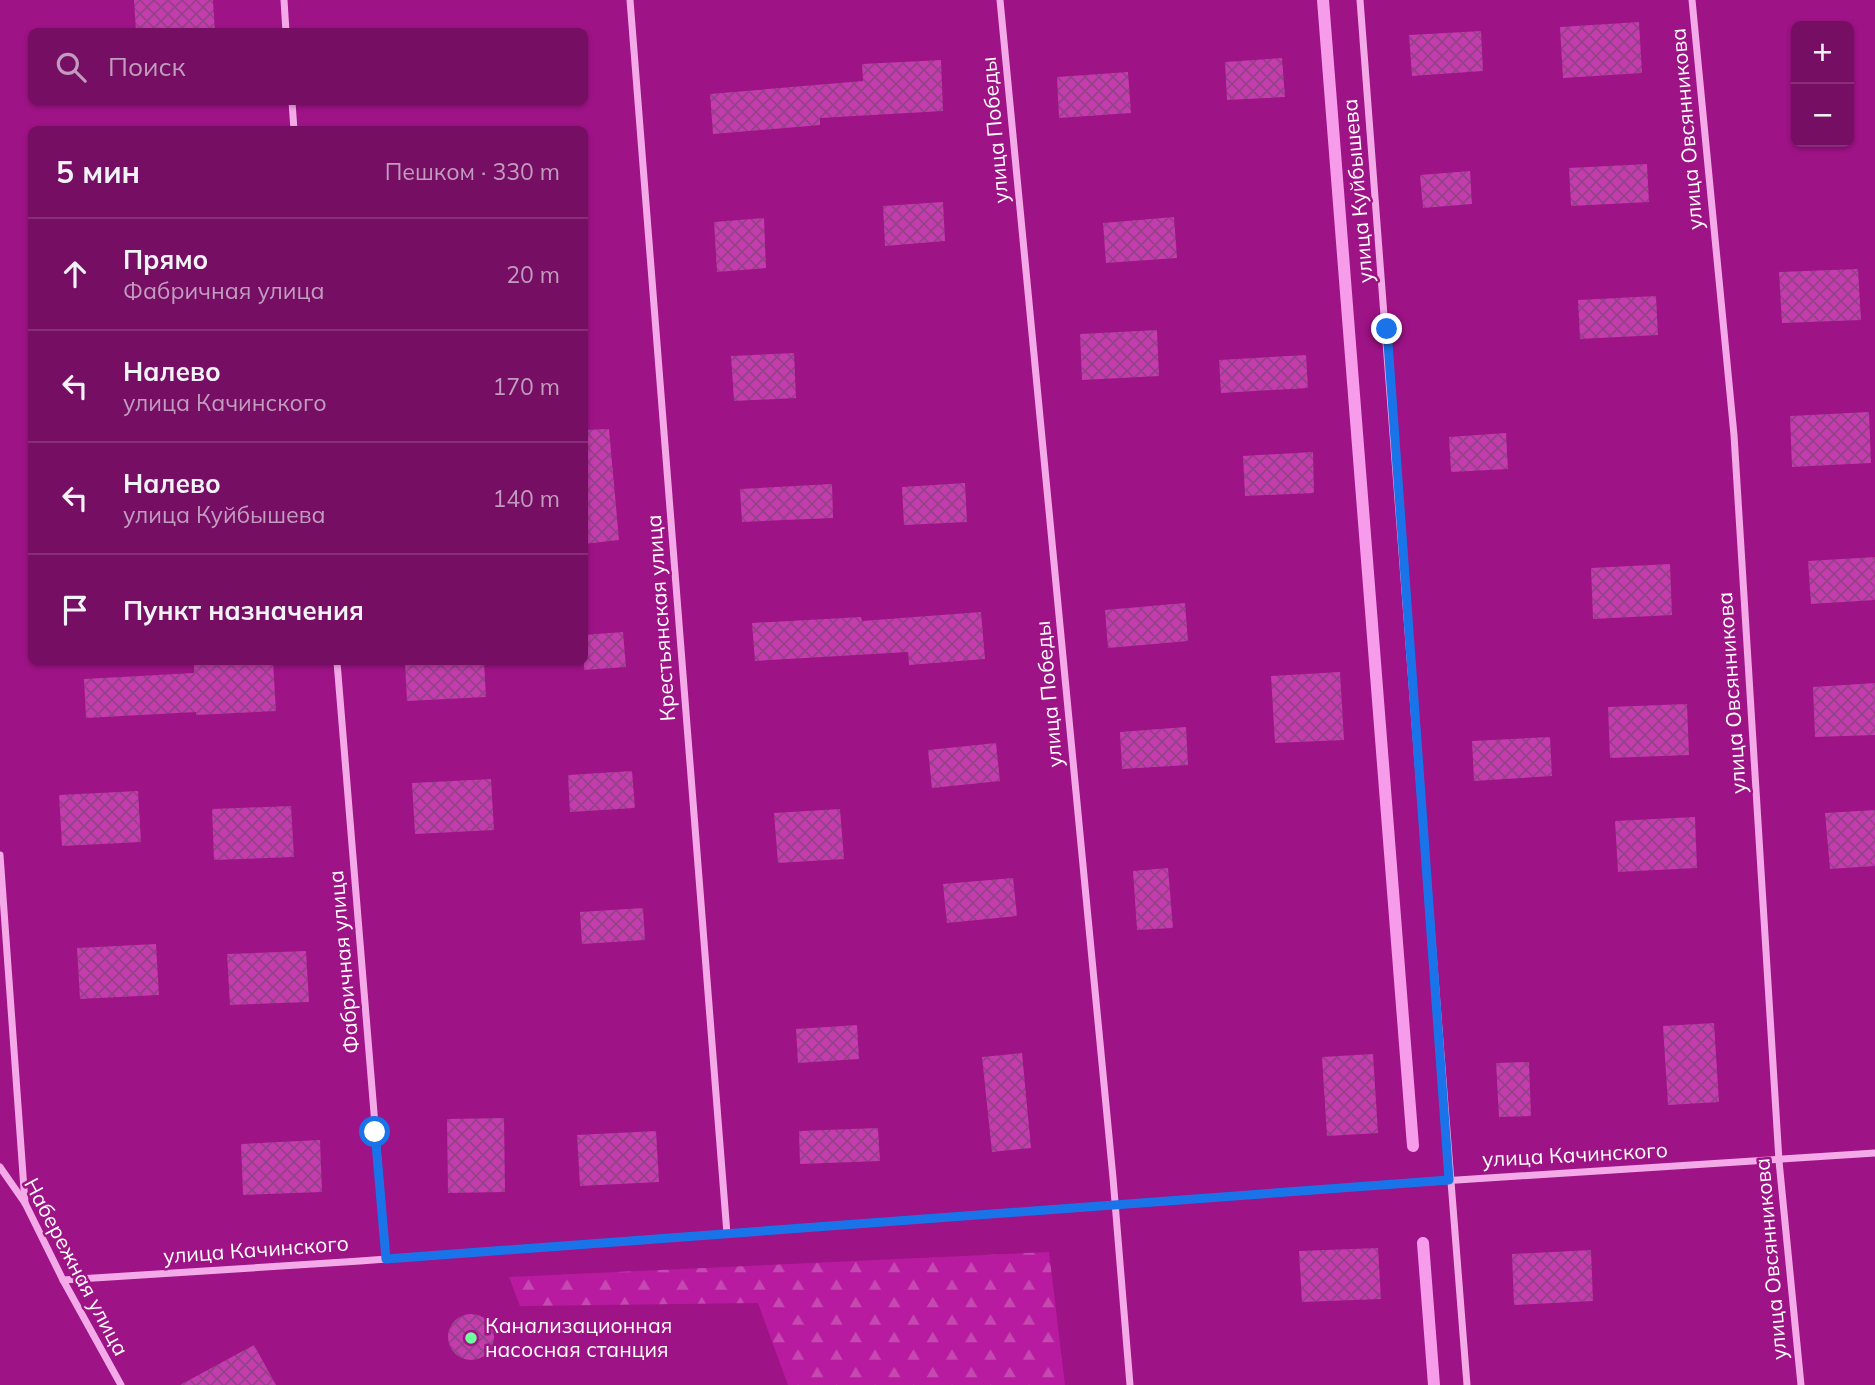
<!DOCTYPE html>
<html lang="ru">
<meta charset="utf-8">
<style>
body{margin:0;font-family:Mulish,sans-serif;background:#7b176a;color:#f1f3f6}
.controls{position:absolute;right:21px;top:21px;display:grid;overflow:hidden;border-radius:10px;box-shadow:0 2px 5px #0004}
.controls button{width:63px;height:63px;display:grid;place-items:center;padding:0;border:0;border-bottom:2px solid #872e78;background:#760e64;color:#f1f3f6;font:35px sans-serif}
.stop{position:absolute;width:21px;height:21px;margin:-16px;border:5px solid #1a73e8;border-radius:50%;background:#fff}
.stop.end{background:#1a73e8;border-color:#fff;box-shadow:0 2px 7px #0008}
.list{margin:0;padding:0;list-style:none}
h2{display:flex;justify-content:space-between;align-items:center;height:91px;margin:0;padding:0 28px;font-size:30px}
h2 small{font-size:23px;font-weight:400;color:#c29cbf}
.list li{display:grid;grid-template-columns:46px 1fr auto;gap:21px;align-items:center;box-sizing:border-box;height:112px;padding:0 28px;border-top:2px solid #872e78}
.list b{display:block;font-size:26px;white-space:nowrap}
.list p{margin:0;font-size:23px;white-space:nowrap;color:#c29cbf}
.list em{font-size:23px;font-style:normal;color:#c29cbf}
.icon{flex:none;width:38px;height:38px;fill:none;stroke:currentColor;stroke-width:2;stroke-linecap:round;stroke-linejoin:round}
.map{position:relative;flex:none;width:1875px;height:1385px;overflow:hidden}
.search{position:absolute;background:#760e64;box-shadow:0 2px 5px #0004;left:28px;top:28px;width:560px;height:77px;display:flex;align-items:center;gap:18px;box-sizing:border-box;padding:0 24px;border-radius:10px;color:#c29cbf;font-size:26px}
.panel{position:absolute;background:#760e64;box-shadow:0 2px 5px #0004;left:28px;top:126px;width:560px;height:539px;border-radius:10px}
.map>svg:first-child{display:block}
.forest{fill:url(#forest-firs)}
.lines{fill:none;stroke-linecap:round;stroke-linejoin:round}
.stream{stroke:#f79cea;stroke-width:12}
.building{fill:url(#building-cross-hatch)}
.minor{stroke:#f4aae8;stroke-width:7}
.route{stroke:#1a73e8;stroke-width:9}
.poi-dot{fill:#6dff9b;stroke:#9e1386;stroke-width:2.5}
.labels{text-anchor:middle;stroke-width:5;stroke-linejoin:round;paint-order:stroke}
.street-label{font-size:21px;fill:#fff;stroke:#9e1386}
.poi-label{font-size:21px;fill:#fff;stroke:#9e1386;text-anchor:start}
</style>
<div class="map">
<svg width="1875" height="1385" viewBox="0 0 1875 1385">
<defs>
<pattern id="forest-firs" width="22" height="20" patternUnits="userSpaceOnUse" patternTransform="scale(1.75)"><rect width="22" height="20" fill="#b81b9f"/><path d="M5 1l3.5 6h-7zM16 11l3.5 6h-7z" fill="#c649b2"/></pattern>
<pattern id="building-cross-hatch" width="8" height="8" patternUnits="userSpaceOnUse" patternTransform="scale(1.75)"><rect width="8" height="8" fill="#c43cae"/><path d="M0 0l8 8M0 8l8-8" fill="none" stroke="#944287"/></pattern>
</defs>
<rect width="100%" height="100%" fill="#9e1386"/>
<path class="forest" d="M 1049,1252 L 1065,1385 L 788,1385 L 758,1303 L 520,1306 L 509,1277 Z"/>
<g class="lines">
<g class="stream">
<path d="M 1323,0 L 1413,1146"/>
<path d="M 1423,1243 L 1434,1385"/>
</g>
</g>
<g class="building">
<path d="M 134,0 L 213,0 L 215,32 L 136,32 Z"/>
<path d="M 1639,22 L 1642,73 L 1563,78 L 1560,27 Z"/>
<path d="M 1481,31 L 1483,71 L 1412,76 L 1409,35 Z"/>
<path d="M 1282,58 L 1285,97 L 1227,100 L 1225,62 Z"/>
<path d="M 941,60 L 943,111 L 820,118 L 820,125 L 713,134 L 710,94 L 863,81 L 862,64 Z"/>
<path d="M 1128,72 L 1131,113 L 1059,118 L 1057,77 Z"/>
<path d="M 1647,164 L 1649,202 L 1571,206 L 1569,168 Z"/>
<path d="M 1470,171 L 1472,204 L 1423,208 L 1420,175 Z"/>
<path d="M 943,202 L 945,241 L 885,246 L 883,206 Z"/>
<path d="M 1174,217 L 1177,258 L 1106,263 L 1103,223 Z"/>
<path d="M 764,218 L 766,268 L 717,272 L 714,222 Z"/>
<path d="M 1858,269 L 1861,320 L 1782,323 L 1779,272 Z"/>
<path d="M 1656,296 L 1658,335 L 1580,339 L 1578,300 Z"/>
<path d="M 1157,330 L 1159,376 L 1082,380 L 1080,334 Z"/>
<path d="M 794,353 L 796,398 L 734,401 L 731,356 Z"/>
<path d="M 1306,355 L 1308,388 L 1221,393 L 1219,360 Z"/>
<path d="M 1869,412 L 1871,463 L 1792,467 L 1790,416 Z"/>
<path d="M 609,429 L 619,540 L 584,544 L 584,430 Z"/>
<path d="M 1506,433 L 1508,469 L 1451,472 L 1449,437 Z"/>
<path d="M 1313,452 L 1314,493 L 1245,496 L 1243,456 Z"/>
<path d="M 965,483 L 967,522 L 904,525 L 902,487 Z"/>
<path d="M 832,484 L 833,518 L 742,522 L 740,489 Z"/>
<path d="M 1875,557 L 1875,600 L 1811,604 L 1808,561 Z"/>
<path d="M 1670,564 L 1672,615 L 1593,619 L 1591,568 Z"/>
<path d="M 1185,603 L 1188,641 L 1108,648 L 1105,610 Z"/>
<path d="M 981,612 L 985,659 L 909,665 L 908,652 L 755,661 L 752,623 L 861,617 L 862,621 Z"/>
<path d="M 623,632 L 626,667 L 584,670 L 584,635 Z"/>
<path d="M 234,662 L 273,662 L 276,711 L 196,715 L 196,712 L 86,718 L 84,679 L 194,673 L 194,664 Z"/>
<path d="M 405,662 L 484,662 L 486,697 L 407,701 Z"/>
<path d="M 1340,672 L 1344,740 L 1275,743 L 1271,676 Z"/>
<path d="M 1875,683 L 1875,735 L 1815,737 L 1813,687 Z"/>
<path d="M 1687,704 L 1689,755 L 1610,758 L 1608,707 Z"/>
<path d="M 1186,727 L 1188,765 L 1122,769 L 1120,732 Z"/>
<path d="M 1550,737 L 1552,776 L 1474,781 L 1472,741 Z"/>
<path d="M 996,743 L 1000,781 L 932,788 L 928,750 Z"/>
<path d="M 632,771 L 635,808 L 570,812 L 568,775 Z"/>
<path d="M 491,779 L 494,830 L 415,834 L 412,783 Z"/>
<path d="M 138,791 L 141,842 L 62,846 L 59,795 Z"/>
<path d="M 291,806 L 294,857 L 214,860 L 212,809 Z"/>
<path d="M 840,809 L 844,859 L 778,863 L 774,813 Z"/>
<path d="M 1875,810 L 1875,866 L 1830,869 L 1825,813 Z"/>
<path d="M 1695,817 L 1697,868 L 1618,872 L 1615,821 Z"/>
<path d="M 1168,868 L 1173,928 L 1137,930 L 1133,871 Z"/>
<path d="M 1013,878 L 1017,916 L 947,923 L 943,884 Z"/>
<path d="M 643,908 L 645,940 L 582,944 L 580,912 Z"/>
<path d="M 156,944 L 159,995 L 80,999 L 77,948 Z"/>
<path d="M 306,951 L 309,1002 L 230,1005 L 227,954 Z"/>
<path d="M 1714,1023 L 1719,1102 L 1668,1105 L 1663,1026 Z"/>
<path d="M 857,1025 L 859,1059 L 798,1063 L 796,1029 Z"/>
<path d="M 1022,1053 L 1031,1148 L 992,1152 L 982,1057 Z"/>
<path d="M 1373,1054 L 1378,1133 L 1327,1136 L 1322,1057 Z"/>
<path d="M 1529,1062 L 1531,1116 L 1499,1117 L 1496,1063 Z"/>
<path d="M 504,1118 L 505,1192 L 448,1193 L 447,1119 Z"/>
<path d="M 878,1128 L 880,1161 L 800,1164 L 799,1131 Z"/>
<path d="M 656,1131 L 659,1182 L 580,1186 L 577,1135 Z"/>
<path d="M 320,1140 L 322,1192 L 243,1195 L 241,1144 Z"/>
<path d="M 1378,1248 L 1381,1299 L 1302,1302 L 1299,1251 Z"/>
<path d="M 1591,1250 L 1593,1301 L 1514,1305 L 1512,1254 Z"/>
<circle cx="471" cy="1337" r="23"/>
<path d="M 254,1345 L 276,1385 L 180,1385 Z"/>
</g>
<g class="lines">
<g class="minor">
<path d="M 284,0 L 286,32"/>
<path d="M 630,0 L 727,1234"/>
<path d="M 1000,0 L 1113,1178 L 1130,1385"/>
<path d="M 1360,0 C 1398,461 1427,924 1467,1385"/>
<path d="M 1692,0 L 1734,435 L 1779,1161 L 1801,1385"/>
<path d="M 292,102 L 294,130"/>
<path d="M 337,662 L 386,1259"/>
<path d="M 0,855 L 25,1203"/>
<path d="M 0,1167 L 25,1203 L 63,1280 L 121,1385"/>
<path d="M 63,1280 L 360,1261 L 1396,1184 L 1875,1153"/>
</g>
</g>
<g class="lines">
<path class="route" d="M 375,1132 L 386,1259 L 1449,1180 L 1387,329"/>
</g>
<circle class="poi-dot" cx="471" cy="1338" r="7"/>
<g class="labels">
<g class="street-label">
<text transform="translate(1687 129) rotate(-95)" y="7">улица Овсянникова</text>
<text transform="translate(995 130) rotate(-95)" y="7">улица Победы</text>
<text transform="translate(1358 191) rotate(-95)" y="7">улица Куйбышева</text>
<text transform="translate(661 618) rotate(-94)" y="7">Крестьянская улица</text>
<text transform="translate(1732 693) rotate(-94)" y="7">улица Овсянникова</text>
<text transform="translate(1049 694) rotate(-95)" y="7">улица Победы</text>
<text transform="translate(344 962) rotate(-95)" y="7">Фабричная улица</text>
<text transform="translate(1575 1155) rotate(-3)" y="7">улица Качинского</text>
<text transform="translate(256 1250) rotate(-4)" y="7">улица Качинского</text>
<text transform="translate(1771 1259) rotate(-95)" y="7">улица Овсянникова</text>
<text transform="translate(76 1267) rotate(62)" y="7">Набережная улица</text>
</g>
<g class="poi-label">
<text x="485" y="1333">Канализационная<tspan x="485" dy="24">насосная станция</tspan></text>
</g>
</g>
</svg>
<div class="controls">
<button>+</button>
<button>−</button>
</div>
<div class="stop" style="left:375px;top:1132px"></div>
<div class="stop end" style="left:1387px;top:329px"></div>
<div class="search"><svg class="icon" aria-label="search" viewBox="0 0 24 24"><circle cx="10" cy="10" r="6"/><path d="M15 15l6 6"/></svg>Поиск</div>
<section class="panel">
<h2>5 мин<small>Пешком · 330 m</small></h2>
<ul class="list">
<li><svg class="icon" aria-label="ahead" viewBox="0 0 24 24"><path d="M12 20V5M6 11l6-6 6 6"/></svg><div><b>Прямо</b><p>Фабричная улица</p></div><em>20 m</em></li>
<li><svg class="icon" aria-label="left" viewBox="0 0 24 24"><path d="M17 20v-9H6M10 6l-5 5 5 5"/></svg><div><b>Налево</b><p>улица Качинского</p></div><em>170 m</em></li>
<li><svg class="icon" aria-label="left" viewBox="0 0 24 24"><path d="M17 20v-9H6M10 6l-5 5 5 5"/></svg><div><b>Налево</b><p>улица Куйбышева</p></div><em>140 m</em></li>
<li><svg class="icon" aria-label="arrive" viewBox="0 0 24 24"><path d="M6 21V4h12l-3 4 3 4H6"/></svg><div><b>Пункт назначения</b></div></li>
</ul>
</section>
</div>
